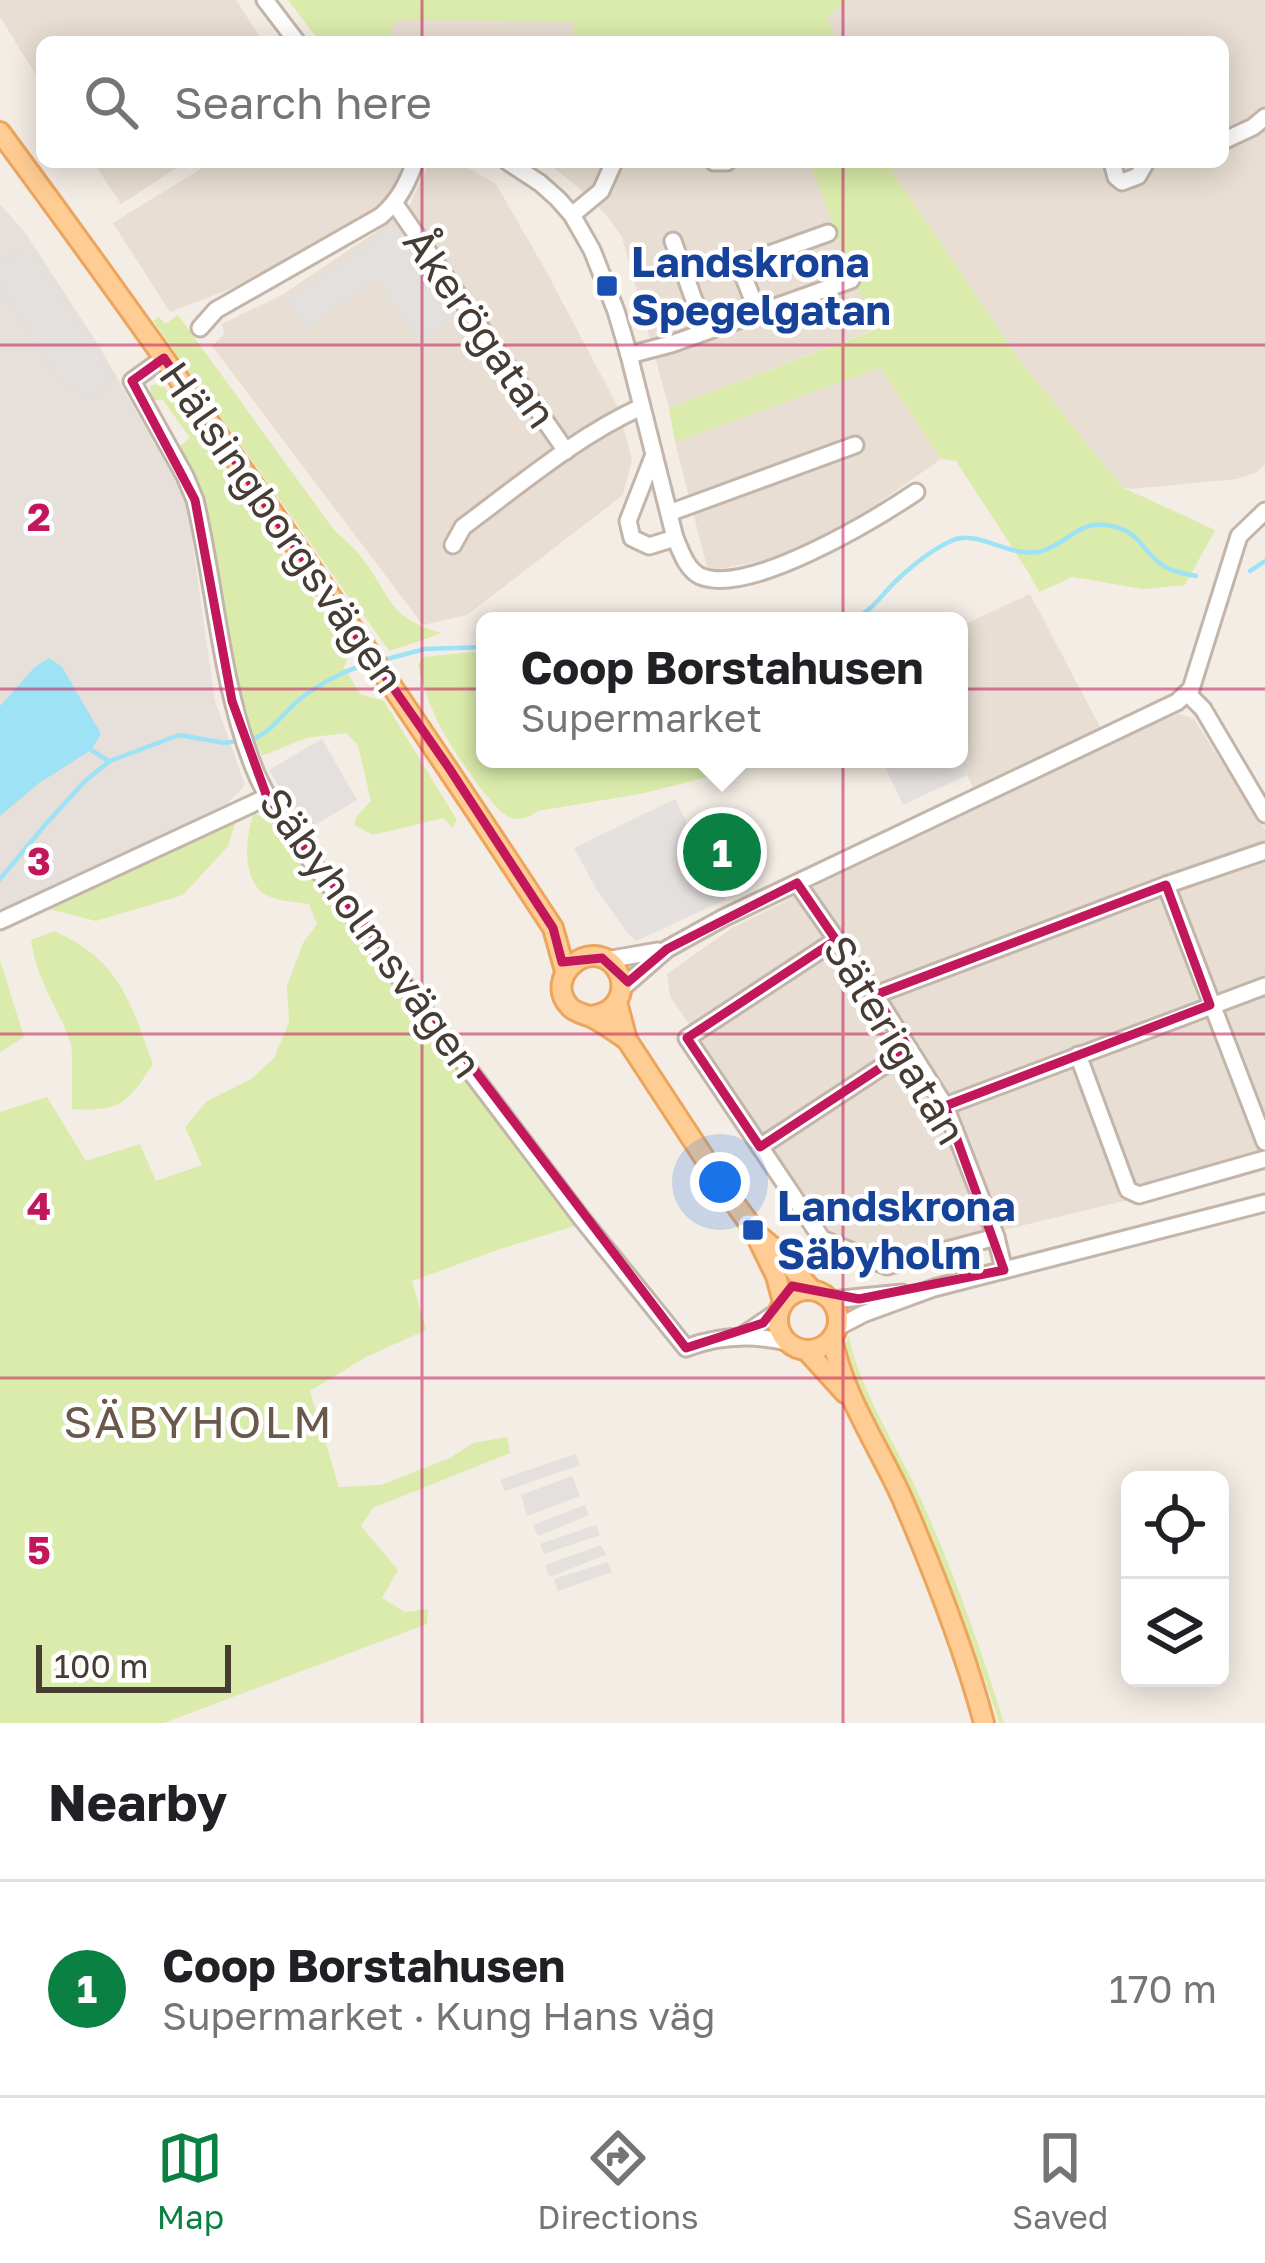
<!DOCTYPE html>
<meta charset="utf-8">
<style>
body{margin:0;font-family:"Golos Text",sans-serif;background:#f6f6f6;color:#202124}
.controls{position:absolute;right:36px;bottom:36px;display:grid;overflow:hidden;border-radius:18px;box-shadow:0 6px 30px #0003}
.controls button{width:108px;height:108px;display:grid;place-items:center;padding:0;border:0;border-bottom:3px solid #e0e0e0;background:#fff;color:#202124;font:60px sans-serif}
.scale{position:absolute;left:36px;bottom:30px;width:195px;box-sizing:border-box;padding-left:12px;border:6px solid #473c34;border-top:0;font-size:33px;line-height:42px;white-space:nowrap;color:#473c34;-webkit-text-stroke:9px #fff;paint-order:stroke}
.you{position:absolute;left:720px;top:1182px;width:42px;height:42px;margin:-30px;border:9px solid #fff;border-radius:50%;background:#1a73e8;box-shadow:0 0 0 18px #1a73e833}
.badge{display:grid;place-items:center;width:78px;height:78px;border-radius:50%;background:#0b8043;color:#fff;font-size:39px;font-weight:700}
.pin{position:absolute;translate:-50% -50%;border:6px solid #fff;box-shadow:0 3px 12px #0006}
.popup{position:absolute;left:476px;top:612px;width:492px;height:156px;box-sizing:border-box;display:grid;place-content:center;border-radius:18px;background:#fff;filter:drop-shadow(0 3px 9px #0005);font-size:39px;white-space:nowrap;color:#757577}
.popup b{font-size:45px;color:#202124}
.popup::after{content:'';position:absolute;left:50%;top:100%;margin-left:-24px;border:24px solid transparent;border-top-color:#fff}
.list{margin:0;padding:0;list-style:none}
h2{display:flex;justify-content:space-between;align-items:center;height:156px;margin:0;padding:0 48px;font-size:51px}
h2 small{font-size:39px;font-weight:400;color:#757577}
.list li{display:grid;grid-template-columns:78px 1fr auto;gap:36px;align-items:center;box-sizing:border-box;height:216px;padding:0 48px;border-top:3px solid #e0e0e0}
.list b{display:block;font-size:45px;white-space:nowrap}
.list p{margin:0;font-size:39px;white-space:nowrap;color:#757577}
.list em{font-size:39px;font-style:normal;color:#757577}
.icon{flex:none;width:66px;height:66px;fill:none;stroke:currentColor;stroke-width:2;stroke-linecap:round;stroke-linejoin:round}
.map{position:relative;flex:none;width:1265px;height:1723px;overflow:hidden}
.search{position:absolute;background:#fff;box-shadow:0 6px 30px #0003;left:36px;right:36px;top:36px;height:132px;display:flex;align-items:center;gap:30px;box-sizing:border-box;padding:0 42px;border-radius:18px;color:#757577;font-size:45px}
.sheet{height:372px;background:#fff}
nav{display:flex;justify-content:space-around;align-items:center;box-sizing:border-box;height:168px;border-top:3px solid #e0e0e0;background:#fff;font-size:33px;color:#757577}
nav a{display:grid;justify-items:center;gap:6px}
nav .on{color:#0b8043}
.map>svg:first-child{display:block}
.residential{fill:#e8ded3}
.industrial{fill:#e6dfda}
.green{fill:#daebab}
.parking{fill:#e4e0de}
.water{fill:#9de2f5}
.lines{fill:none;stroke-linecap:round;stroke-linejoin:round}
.stream{stroke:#9de2f5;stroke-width:4.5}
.minor-casing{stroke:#c3b5aa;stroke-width:21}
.major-casing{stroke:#eca55b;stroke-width:24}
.minor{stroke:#fff;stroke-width:15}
.major{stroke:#ffcc93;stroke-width:18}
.marked{fill:none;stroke:#c2185b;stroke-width:9;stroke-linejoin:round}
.grid{fill:none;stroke:#c2185b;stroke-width:3;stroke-opacity:0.55}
.transit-dot{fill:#1a4fb4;stroke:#fff;stroke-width:4.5}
.labels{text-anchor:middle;stroke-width:9;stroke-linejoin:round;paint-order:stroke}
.transit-label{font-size:42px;font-weight:bold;fill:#164399;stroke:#fff;text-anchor:start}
.street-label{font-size:42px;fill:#473c34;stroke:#fff}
.neighbourhood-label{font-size:45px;letter-spacing:3px;fill:#6a584b;stroke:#fff}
.grid-label{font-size:39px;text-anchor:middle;font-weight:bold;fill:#c2185b;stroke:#fff;stroke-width:9;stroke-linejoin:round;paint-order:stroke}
</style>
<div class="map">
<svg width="1265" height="1723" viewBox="0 0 1265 1723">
<rect width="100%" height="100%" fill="#f4ede5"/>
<g class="residential">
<path d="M 0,0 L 236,0 L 263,42 L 42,42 L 42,85 L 0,17 Z"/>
<path d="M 847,0 L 1265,0 L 1265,465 L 1257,472 L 1237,479 L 1131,489 L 1122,487 L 1018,358 L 886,162 L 1223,162 L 1223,42 L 837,42 L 827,17 Z"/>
<path d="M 396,20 L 575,21 L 574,42 L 386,42 Z"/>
<path d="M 93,162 L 186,162 L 121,204 Z"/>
<path d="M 212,162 L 406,162 L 397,188 L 372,214 L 312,250 L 241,285 L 170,312 L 113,223 Z"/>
<path d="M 430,162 L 458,162 L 496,184 L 546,271 L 619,409 L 632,460 L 623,495 L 467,615 L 423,625 L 212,346 L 224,334 L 222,324 L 282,295 L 407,211 Z"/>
<path d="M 547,162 L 809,162 L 876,329 L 669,408 L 622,237 L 607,216 L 587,195 Z"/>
<path d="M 880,368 L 941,459 L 824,541 L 765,560 L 708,571 L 675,442 Z"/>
<path d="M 1030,594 L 1108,742 L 1179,714 L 1194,719 L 1265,830 L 1265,1167 L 887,1258 L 828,1232 L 670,996 L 667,974 L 732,928 L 980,803 L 959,757 L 959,627 Z"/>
</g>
<path class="industrial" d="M 0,204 L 26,234 L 99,346 L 186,499 L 215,701 L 245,785 L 227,804 L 0,910 Z"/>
<g class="green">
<path d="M 288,0 L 847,0 L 827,17 L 837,42 L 574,42 L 574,21 L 397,20 L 386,42 L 320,42 Z"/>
<path d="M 809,162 L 886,162 L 1018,358 L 1122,487 L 1215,530 L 1185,585 L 1143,589 L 1073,577 L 1039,592 L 1030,575 L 956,461 L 941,459 L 880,368 L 675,442 L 669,408 L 875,330 Z"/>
<path d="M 178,315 L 334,530 C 343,539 354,547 361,557 C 393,597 385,617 442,633 L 390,651 C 377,636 369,620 355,606 L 153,321 L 159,317 L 165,324 Z"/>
<path d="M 162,384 L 337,632 L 337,638 L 350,653 L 344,667 L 360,694 L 384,701 L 457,820 L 453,828 L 443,818 L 373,835 L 354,825 L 357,816 L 371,801 L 358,745 L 346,733 L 306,738 L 262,756 L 251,730 L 228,639 L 206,509 L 180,446 L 190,438 L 163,400 L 153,400 L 150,393 L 151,385 Z"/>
<path d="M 473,652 L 485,655 L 485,759 L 737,759 L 745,767 L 645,793 L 538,811 C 530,816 522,821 511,818 C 493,812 451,747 441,728 C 430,708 424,687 418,665 L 423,657 Z"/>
<path d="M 254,812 L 277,828 L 575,1226 L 500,1249 L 412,1281 L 426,1330 L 366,1357 L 310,1391 L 339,1487 L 381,1485 L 450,1458 L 473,1443 L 507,1437 L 510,1453 L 373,1508 L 361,1526 L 398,1570 L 382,1598 L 405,1612 L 428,1609 L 427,1624 L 164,1723 L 0,1723 L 0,1112 L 47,1097 L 86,1161 L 140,1144 L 156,1181 L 202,1165 L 185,1127 L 207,1101 L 251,1079 L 274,1058 L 289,1022 L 287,986 L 303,943 L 317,924 L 309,904 C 296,902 274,901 263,893 C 241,876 246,836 254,812 Z"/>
<path d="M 237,818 L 228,846 L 183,895 L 96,921 L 45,908 Z"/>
<path d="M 54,931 C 121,961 129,1000 153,1064 C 128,1103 120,1112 72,1109 C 71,1093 74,1052 70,1041 C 56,1003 37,982 31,940 Z"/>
<path d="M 0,960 L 24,1037 L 0,1052 Z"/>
<path d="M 849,1336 C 857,1385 899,1450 920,1497 C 953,1570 980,1646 1004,1723 L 999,1723 C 959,1594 902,1473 842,1352 Z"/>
</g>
<g class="parking">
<path d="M 401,221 L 464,311 L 420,342 L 375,280 L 305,330 L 285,301 Z"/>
<path d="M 29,244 L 115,379 L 90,398 L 58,380 L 0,286 L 0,264 Z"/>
<path d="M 322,739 L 357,800 L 305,831 L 269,770 Z"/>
<path d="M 959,757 L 967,775 L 903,805 L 881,759 Z"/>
<path d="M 675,799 L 725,900 L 636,941 L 626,931 L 597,890 L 574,848 Z"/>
<path d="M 575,1454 L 580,1465 L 505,1491 L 500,1480 Z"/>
<path d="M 572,1476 L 580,1496 L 527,1516 L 521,1495 Z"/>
<path d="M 585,1505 L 589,1515 L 538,1536 L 533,1525 Z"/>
<path d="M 596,1525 L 600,1535 L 544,1554 L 540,1544 Z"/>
<path d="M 601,1545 L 606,1555 L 549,1577 L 545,1565 Z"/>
<path d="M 607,1562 L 612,1572 L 558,1591 L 554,1579 Z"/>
</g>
<path class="water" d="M 49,658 L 62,667 L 101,734 L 91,750 L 39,783 L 0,816 L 0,706 L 35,667 Z"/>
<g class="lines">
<g class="stream">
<path d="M 1250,571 L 1265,561"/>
<path d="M 757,617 L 806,621"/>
<path d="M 654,621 L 660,617 L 685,615"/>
<path d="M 849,621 C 871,613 881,595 898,579 C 913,565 931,550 951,541 C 979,528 1011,560 1042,551 C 1073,541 1079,516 1119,528 C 1136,533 1142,547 1154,558 C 1165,570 1180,573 1196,576"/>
<path d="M 379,661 L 425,649 L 485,647"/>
<path d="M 249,740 C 271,735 283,712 300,699 C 319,684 345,670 368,664"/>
<path d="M 91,750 L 107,760"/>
<path d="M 0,879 L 45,825 L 85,781 L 110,761 L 179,735 L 225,743 L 237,741"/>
</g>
<defs>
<g id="minor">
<path d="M 265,0 L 297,42"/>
<path d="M 1223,141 L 1253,127 L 1265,117"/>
<path d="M 508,162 L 540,183 L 558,199 L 572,215 L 592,250 L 616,311 L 629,355 L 675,538 L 649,546 L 632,538 L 628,521 L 653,457"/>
<path d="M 714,162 L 727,162"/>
<path d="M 1112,162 L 1116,177 L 1122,182 L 1138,176 L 1146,162"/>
<path d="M 395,204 L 566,451"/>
<path d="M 572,215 L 601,191 L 614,162"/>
<path d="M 673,241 L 705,331"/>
<path d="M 758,313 L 743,275 L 750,261 L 828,233"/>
<path d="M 200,328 L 216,310 L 381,216 C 399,200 407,184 415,162"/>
<path d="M 629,355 L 671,344 L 851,280"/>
<path d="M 164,358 L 132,381 L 185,476 L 195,500 C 216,589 220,682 254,768 C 264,794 281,817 296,841 L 582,1219 L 686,1348 C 720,1335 752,1334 787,1342"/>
<path d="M 669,513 L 855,445"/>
<path d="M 675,538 C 681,551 686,569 700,576 C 748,597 876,519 916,492"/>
<path d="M 453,545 L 463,527 C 521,484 576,437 641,407"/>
<path d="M 1187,693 L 1203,709 L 1265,814"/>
<path d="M 797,883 L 875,995 L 945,1106 L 996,1237 L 1004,1270"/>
<path d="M 1166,885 L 1265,1142"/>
<path d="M 0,921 L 267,797"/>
<path d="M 836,940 L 687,1038 L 822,1239 L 887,1266 L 996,1237"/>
<path d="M 606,960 L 658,951"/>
<path d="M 621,989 L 667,949 L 723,918 L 1177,702 L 1191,689 L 1239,536 L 1265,511"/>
<path d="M 875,995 L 1166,885 L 1265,851"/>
<path d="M 1078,1055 L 1128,1190 L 1139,1195 L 1265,1159"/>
<path d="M 945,1106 L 1265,986"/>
<path d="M 760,1147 L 909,1049"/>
<path d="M 832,1300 L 902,1293"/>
<path d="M 838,1327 L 863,1314 L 934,1288 L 1265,1203"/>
<path d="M 745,1334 L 779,1311"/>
</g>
<g id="major">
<path d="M 0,132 C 192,392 376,658 553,928 L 565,971"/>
<path d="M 617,1002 L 627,1040 L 730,1197 L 757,1234 L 776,1250 L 811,1289"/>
<path d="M 591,1016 C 604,1014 615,1009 620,995 C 623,985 621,975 615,967 C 590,936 542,978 570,1007 C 577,1014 587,1014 595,1019 C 606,1025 617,1033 627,1040"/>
<path d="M 758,1239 L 776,1276 L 783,1302"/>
<circle cx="808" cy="1320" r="30"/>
<path d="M 832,1338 C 843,1395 878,1445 902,1498 C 933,1570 964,1647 984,1723"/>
<path d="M 806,1350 L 845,1393"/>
</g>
</defs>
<use href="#minor" class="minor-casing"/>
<use href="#major" class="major-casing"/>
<use href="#minor" class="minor"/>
<use href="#major" class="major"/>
</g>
<path class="marked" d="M 164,358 L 449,768 L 553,928 L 562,962 L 602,958 L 628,982 L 667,949 L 797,883 L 836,940 L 687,1038 L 760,1147 L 909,1049 L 875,995 L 1166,885 L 1210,1005 L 945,1106 L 1004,1270 L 859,1299 L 792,1286 L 763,1323 L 686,1348 L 267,797 L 232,701 L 195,500 L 132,381 Z"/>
<path class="grid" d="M 422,0 L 422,42M 843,0 L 843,42M 422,162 L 422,1723M 843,162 L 843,1723M 0,345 L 1265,345M 0,689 L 1265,689M 0,1034 L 1265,1034M 0,1378 L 1265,1378"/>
<g class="transit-dot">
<rect x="595" y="274" width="24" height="24" rx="6"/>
<rect x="741" y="1218" width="24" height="24" rx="6"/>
</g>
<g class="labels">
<g class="transit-label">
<text x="631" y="277">Landskrona<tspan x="631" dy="48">Spegelgatan</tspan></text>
<text x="777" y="1221">Landskrona<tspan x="777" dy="48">Säbyholm</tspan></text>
</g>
<g class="street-label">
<text transform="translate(480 328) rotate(55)" y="15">Åkerögatan</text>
<text transform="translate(282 527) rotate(55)" y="15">Hälsingborgsvägen</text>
<text transform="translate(371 933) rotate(54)" y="15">Säbyholmsvägen</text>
<text transform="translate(895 1040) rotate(59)" y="15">Säterigatan</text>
</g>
<g class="neighbourhood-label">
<text x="199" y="1438">SÄBYHOLM</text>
</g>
</g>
<g class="grid-label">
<text x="39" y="531">2</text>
<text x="39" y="875">3</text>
<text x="39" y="1220">4</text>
<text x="39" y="1564">5</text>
</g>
</svg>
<div class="controls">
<button><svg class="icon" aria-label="locate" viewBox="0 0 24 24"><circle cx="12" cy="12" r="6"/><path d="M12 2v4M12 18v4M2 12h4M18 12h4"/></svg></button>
<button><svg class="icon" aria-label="layers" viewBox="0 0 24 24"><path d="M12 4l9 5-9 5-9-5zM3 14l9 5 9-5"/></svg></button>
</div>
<div class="scale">100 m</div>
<div class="you"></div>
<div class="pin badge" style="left:722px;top:852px">1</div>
<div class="popup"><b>Coop Borstahusen</b>Supermarket</div>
<div class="search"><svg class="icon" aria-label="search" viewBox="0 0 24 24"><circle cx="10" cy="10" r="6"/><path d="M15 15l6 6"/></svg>Search here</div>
</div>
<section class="sheet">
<h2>Nearby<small></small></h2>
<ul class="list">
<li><span class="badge">1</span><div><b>Coop Borstahusen</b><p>Supermarket · Kung Hans väg</p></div><em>170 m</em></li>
</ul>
</section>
<nav>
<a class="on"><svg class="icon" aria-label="map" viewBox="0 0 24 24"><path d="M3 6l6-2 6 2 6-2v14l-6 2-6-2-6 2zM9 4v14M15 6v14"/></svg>Map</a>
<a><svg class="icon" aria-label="directions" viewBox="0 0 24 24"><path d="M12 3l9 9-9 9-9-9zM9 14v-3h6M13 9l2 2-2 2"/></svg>Directions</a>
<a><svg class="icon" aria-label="saved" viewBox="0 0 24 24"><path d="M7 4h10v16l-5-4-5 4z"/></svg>Saved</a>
</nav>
